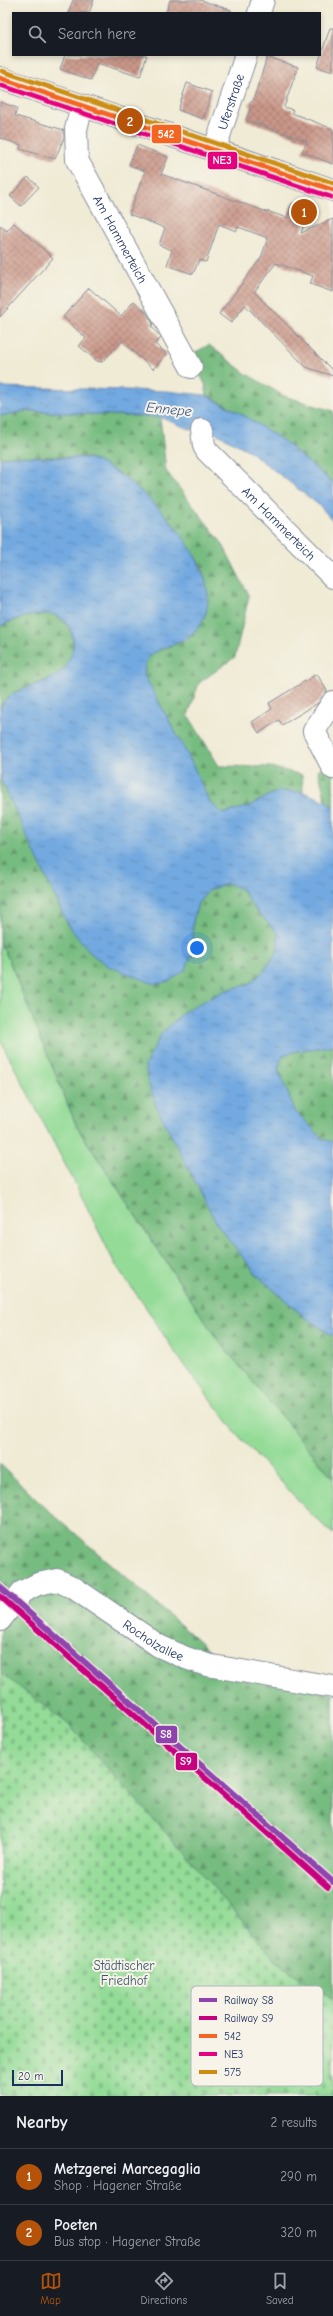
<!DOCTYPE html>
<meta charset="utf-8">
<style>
body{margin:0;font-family:"Comic Neue",sans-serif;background:#20242c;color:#f1f3f6}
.scale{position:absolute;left:12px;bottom:10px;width:51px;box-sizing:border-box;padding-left:4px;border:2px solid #1b2f5e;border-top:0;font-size:11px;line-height:14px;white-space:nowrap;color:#1b2f5e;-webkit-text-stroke:3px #f7f3e8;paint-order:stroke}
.you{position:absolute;left:197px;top:948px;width:14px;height:14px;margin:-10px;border:3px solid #fff;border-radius:50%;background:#1a73e8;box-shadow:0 0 0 6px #1a73e833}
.badge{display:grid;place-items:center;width:26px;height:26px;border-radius:50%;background:#b45309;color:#fff;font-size:13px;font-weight:700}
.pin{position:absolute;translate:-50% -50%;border:2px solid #fff;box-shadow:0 1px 4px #0006}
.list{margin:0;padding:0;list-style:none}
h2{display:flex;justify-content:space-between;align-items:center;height:52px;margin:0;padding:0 16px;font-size:17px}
h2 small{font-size:13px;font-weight:400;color:#9ea1a6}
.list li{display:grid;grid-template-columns:26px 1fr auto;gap:12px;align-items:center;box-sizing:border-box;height:56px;padding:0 16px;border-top:1px solid #363941}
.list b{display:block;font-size:15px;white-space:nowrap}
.list p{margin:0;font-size:13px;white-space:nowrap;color:#9ea1a6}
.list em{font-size:13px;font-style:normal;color:#9ea1a6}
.icon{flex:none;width:22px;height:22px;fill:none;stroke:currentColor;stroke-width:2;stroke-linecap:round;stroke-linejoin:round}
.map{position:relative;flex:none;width:333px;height:2096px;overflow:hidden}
.search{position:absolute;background:#171b24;box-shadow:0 2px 6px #0003;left:12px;right:12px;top:12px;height:44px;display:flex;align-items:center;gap:10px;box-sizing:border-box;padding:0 14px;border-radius:0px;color:#9ea1a6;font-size:15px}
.sheet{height:164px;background:#171b24}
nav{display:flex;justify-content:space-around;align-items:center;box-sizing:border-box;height:56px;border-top:1px solid #363941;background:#171b24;font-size:11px;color:#9ea1a6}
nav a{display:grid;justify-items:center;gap:2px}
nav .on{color:#b45309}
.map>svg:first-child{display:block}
.green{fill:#93db96;stroke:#57857a}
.forest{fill:url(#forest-firs);stroke:#48756e}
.cemetery{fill:url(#cemetery-stones);stroke:#57857a}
.water{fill:url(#water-ripples);stroke:#466c9f}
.building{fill:url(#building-cross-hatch)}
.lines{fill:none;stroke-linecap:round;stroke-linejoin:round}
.minor-casing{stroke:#868d9a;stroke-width:24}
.major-casing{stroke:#868d9a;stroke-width:24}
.minor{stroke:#fff;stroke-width:22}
.major{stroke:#fff;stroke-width:22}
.bus-1-casing{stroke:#f7f3e8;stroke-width:8}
.bus-2-casing{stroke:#f7f3e8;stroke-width:8}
.bus-3-casing{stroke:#f7f3e8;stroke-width:8}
.bus-1{stroke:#f26522;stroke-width:5}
.bus-2{stroke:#e5007d;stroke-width:5}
.bus-3{stroke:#cb8e13;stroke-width:5}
.rail-1-casing{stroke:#f7f3e8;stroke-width:9}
.rail-2-casing{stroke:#f7f3e8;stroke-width:9}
.rail-1{stroke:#8e44ad;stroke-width:6}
.rail-2{stroke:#c7007f;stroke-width:6}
.labels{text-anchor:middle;stroke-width:4;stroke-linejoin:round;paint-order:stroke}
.street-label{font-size:13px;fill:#1b2f5e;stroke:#f7f3e8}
.park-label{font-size:13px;fill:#395a6c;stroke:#f7f3e8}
.water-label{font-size:14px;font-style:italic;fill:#355485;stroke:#f7f3e8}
.key{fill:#f7f3e8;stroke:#b5b8bf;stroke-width:1}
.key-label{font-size:11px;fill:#1b2f5e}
.line-badge{stroke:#f7f3e8;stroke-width:1.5}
.badge-label{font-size:11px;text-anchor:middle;font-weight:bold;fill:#fff}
</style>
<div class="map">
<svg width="333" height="2096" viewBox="0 0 333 2096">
<defs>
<pattern id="forest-firs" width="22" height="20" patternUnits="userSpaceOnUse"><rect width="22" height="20" fill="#76bb7f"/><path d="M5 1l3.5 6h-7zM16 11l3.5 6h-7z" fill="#60986b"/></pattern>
<pattern id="cemetery-stones" width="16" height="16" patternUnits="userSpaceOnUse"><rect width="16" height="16" fill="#93db96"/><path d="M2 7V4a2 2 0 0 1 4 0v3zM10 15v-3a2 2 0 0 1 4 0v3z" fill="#7ebc84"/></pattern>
<pattern id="water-ripples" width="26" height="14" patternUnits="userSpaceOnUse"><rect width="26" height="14" fill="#72a9e0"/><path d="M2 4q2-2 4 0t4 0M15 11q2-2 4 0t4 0" fill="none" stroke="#5d8ab9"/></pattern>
<pattern id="building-cross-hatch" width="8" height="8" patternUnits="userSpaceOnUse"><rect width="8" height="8" fill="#ca9789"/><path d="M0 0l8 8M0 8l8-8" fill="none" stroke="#a37c73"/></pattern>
</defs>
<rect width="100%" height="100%" fill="#f7f3e8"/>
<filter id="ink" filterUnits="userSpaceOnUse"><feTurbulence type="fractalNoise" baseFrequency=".025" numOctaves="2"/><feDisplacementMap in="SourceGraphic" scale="8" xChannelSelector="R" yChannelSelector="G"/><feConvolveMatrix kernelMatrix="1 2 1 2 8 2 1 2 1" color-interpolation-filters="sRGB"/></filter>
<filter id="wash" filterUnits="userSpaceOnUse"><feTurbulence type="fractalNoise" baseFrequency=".012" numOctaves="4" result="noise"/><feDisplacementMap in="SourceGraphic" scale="16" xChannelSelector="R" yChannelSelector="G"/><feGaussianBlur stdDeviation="0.9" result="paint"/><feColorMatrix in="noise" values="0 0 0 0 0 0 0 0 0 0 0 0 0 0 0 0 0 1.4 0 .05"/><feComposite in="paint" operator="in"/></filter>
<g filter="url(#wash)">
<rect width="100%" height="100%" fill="#f0ebd5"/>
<path class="green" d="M 0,943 L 8,958 L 77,1127 L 217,1339 L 333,1478 L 333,1534 L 310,1513 L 237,1434 L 176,1354 L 147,1309 L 115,1264 L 77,1187 L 0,1040 Z"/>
<g class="forest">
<path d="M 209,345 L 245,373 L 284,396 L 333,411 L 333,483 L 282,440 L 240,413 L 207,395 L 205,384 L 190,355 Z"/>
<path d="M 25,411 L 160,417 L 166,471 L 222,543 L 249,596 L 235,657 L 199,683 L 188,715 L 219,766 L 270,767 L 302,775 L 303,792 L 278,791 L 247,807 L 223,814 L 209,802 L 144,675 L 146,661 L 153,653 L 188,639 L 203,569 L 168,518 L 124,476 L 90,458 L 12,456 L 0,458 L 0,416 Z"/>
<path d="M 51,613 C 65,621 72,627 73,643 C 74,693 12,676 0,709 L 0,626 L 25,615 Z"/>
<path d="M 333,761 L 333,807 L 326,801 L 318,770 Z"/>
<path d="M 0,775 L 69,927 L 192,952 C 192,932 190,903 210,890 C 214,886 222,885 228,883 L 243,890 L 253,907 L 278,933 L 278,951 L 263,972 L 248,985 L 226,990 L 198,1185 L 217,1224 L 256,1274 L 303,1316 L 333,1336 L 333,1478 L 217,1339 L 77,1127 L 8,958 L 0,943 Z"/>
<path d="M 333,1045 L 333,1142 L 323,1139 L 295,1111 L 278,1069 L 283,1055 C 299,1049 316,1049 333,1045 Z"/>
<path d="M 0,1464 L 39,1502 L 237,1674 L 333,1694 L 333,2000 L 277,1962 L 190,1860 L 68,1724 L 1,1673 Z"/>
</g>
<path class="cemetery" d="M 1,1673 L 68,1724 L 190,1860 L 277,1962 L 333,2000 L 333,2096 L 0,2096 Z"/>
<g class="water">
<path d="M 0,387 L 165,391 L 205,395 L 240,413 L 282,440 L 333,483 L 333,521 L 320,506 L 248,450 L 208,429 L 189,429 L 160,417 L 25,411 L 0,416 Z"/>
<path d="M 12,456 C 31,457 50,457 70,458 C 76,458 85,457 91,459 C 136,475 228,565 204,618 C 190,648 159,642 147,660 C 144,663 145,670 144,675 L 190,759 L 209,801 L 223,814 L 247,807 L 278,791 L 303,792 L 326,801 L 333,807 L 333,1045 C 316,1049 300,1049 283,1055 L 278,1069 L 295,1111 L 323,1139 L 333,1142 L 333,1336 L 303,1316 L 256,1274 L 217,1224 L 157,1108 L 148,1082 L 145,1065 L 161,1034 L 186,1010 L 226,990 L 248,985 L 263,972 L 278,951 L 278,933 L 253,907 L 243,890 L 227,883 L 209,890 L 198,903 L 193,921 L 192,952 L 186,969 L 170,981 L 155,984 L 108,966 L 93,955 L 69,927 L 1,780 L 0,709 C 9,684 46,688 63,670 C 67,666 69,659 71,654 C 76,643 73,631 66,623 C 61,616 52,613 44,614 C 28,615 15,619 0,626 L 0,458 Z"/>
</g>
<g id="blocks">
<g class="building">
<path d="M 73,0 L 94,0 L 89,13 L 68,13 Z"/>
<path d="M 170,0 L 200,0 L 231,10 L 231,13 L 166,13 Z"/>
<path d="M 330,28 L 333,28 L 333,72 L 317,67 Z"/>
<path d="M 65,55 L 147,55 L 140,77 L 97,63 L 91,80 L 60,69 Z"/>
<path d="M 267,57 L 298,67 L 284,107 L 293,110 L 292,113 L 333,129 L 333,164 L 302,152 L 307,141 L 246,120 L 251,107 L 249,103 L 253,101 Z"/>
<path d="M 187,83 L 212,92 L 203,119 L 178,110 Z"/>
<path d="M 0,102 L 17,108 L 15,116 L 64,130 L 64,138 L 55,159 L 20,149 L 21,145 L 0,138 Z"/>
<path d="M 137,145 L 168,157 L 161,174 L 267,212 L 267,211 L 287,218 L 292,203 L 310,208 L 301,233 L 333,219 L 333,292 L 310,284 L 313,276 L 276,263 L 254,292 L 333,371 L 333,376 L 306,367 L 245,305 L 231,323 L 219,314 L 261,258 L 268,238 L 238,227 L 236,231 L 219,224 L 206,262 L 199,260 L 193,274 L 167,265 L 172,250 L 159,245 L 165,228 L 129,214 L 145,171 L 129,165 Z"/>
<path d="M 28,177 L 39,187 L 21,206 L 10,196 Z"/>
<path d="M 14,223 L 53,258 L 0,317 L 0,225 L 7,231 Z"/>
<path d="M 89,288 L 121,316 L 134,301 L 146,312 L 153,324 L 151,326 L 161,338 L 155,344 L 167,354 L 153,369 L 122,341 L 102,362 L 97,361 L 79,346 L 86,338 L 63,317 Z"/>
<path d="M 317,674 L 327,691 L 318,703 L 282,725 L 279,720 L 259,733 L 252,722 L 272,709 L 269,703 Z"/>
</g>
</g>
</g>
<g filter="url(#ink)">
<use href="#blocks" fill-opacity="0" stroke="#868d9a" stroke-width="1"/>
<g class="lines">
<defs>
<g id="minor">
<path d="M 259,13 L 263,0"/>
<path id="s1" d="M 82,106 L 76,129 L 77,160 L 191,367"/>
<path id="s2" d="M 215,148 L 246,55"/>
<path id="s3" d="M 202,430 L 204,446 L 207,451 L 333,577"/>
<path d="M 333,702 L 314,731 L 333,768"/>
<path id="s4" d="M 0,1620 L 22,1592 L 38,1584 L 57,1580 L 74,1588 L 159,1646 L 186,1658 L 207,1665 L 333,1687"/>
</g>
<path id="major" d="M 0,78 L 333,190"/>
</defs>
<use href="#minor" class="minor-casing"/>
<use href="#major" class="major-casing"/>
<use href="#minor" class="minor"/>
<use href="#major" class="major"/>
<defs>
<path id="bus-1" d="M 0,78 L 333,190"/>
<path id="bus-2" d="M 0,85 L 331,197"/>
<path id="bus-3" d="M 2,71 L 333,183"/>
</defs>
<use href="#bus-1" class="bus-1-casing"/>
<use href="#bus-2" class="bus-2-casing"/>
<use href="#bus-3" class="bus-3-casing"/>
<use href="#bus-1" class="bus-1"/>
<use href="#bus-2" class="bus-2"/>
<use href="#bus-3" class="bus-3"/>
<defs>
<path id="rail-1" d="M 0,1587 L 333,1882"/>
<path id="rail-2" d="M 0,1596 L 328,1887"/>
</defs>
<use href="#rail-1" class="rail-1-casing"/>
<use href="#rail-2" class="rail-2-casing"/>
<use href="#rail-1" class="rail-1"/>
<use href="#rail-2" class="rail-2"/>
</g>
</g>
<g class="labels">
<g class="street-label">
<text dy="5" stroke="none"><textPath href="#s2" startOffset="49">Uferstraße</textPath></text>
<text dy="5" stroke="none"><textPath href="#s1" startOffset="145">Am Hammerteich</textPath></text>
<text dy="5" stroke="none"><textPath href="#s3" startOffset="124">Am Hammerteich</textPath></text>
<text dy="5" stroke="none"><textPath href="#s4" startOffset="187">Rocholzallee</textPath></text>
</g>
<g class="park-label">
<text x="124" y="1970">Städtischer<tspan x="124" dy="15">Friedhof</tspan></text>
</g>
<g class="water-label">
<text transform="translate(169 409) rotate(6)" y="5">Ennepe</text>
</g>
</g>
<rect x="191" y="1986" width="132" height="100" rx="6" class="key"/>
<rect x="199" y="1998" width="18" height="4" fill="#8e44ad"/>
<rect x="199" y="2016" width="18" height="4" fill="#c7007f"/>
<rect x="199" y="2034" width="18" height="4" fill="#f26522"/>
<rect x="199" y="2052" width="18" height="4" fill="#e5007d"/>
<rect x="199" y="2070" width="18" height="4" fill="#cb8e13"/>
<g class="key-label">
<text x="224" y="2004">Railway S8</text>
<text x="224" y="2022">Railway S9</text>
<text x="224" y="2040">542</text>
<text x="224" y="2058">NE3</text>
<text x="224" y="2076">575</text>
</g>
<g class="line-badge">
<rect x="151" y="124" width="31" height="20" rx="4" fill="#f26522"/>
<rect x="207" y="151" width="31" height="19" rx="4" fill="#e5007d"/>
<rect x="155" y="1725" width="23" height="19" rx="4" fill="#8e44ad"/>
<rect x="175" y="1752" width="23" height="19" rx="4" fill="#c7007f"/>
</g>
<g class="badge-label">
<text x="166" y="138">542</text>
<text x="222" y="164">NE3</text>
<text x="166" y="1738">S8</text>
<text x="186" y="1765">S9</text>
</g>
</svg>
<div class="scale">20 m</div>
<div class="you"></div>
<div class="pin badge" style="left:304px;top:212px">1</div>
<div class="pin badge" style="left:130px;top:121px">2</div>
<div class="search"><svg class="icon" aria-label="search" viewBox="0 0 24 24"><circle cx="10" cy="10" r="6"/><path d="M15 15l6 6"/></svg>Search here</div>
</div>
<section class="sheet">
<h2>Nearby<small>2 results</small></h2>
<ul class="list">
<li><span class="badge">1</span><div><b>Metzgerei Marcegaglia</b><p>Shop · Hagener Straße</p></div><em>290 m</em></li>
<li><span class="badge">2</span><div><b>Poeten</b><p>Bus stop · Hagener Straße</p></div><em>320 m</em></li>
</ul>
</section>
<nav>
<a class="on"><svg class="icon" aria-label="map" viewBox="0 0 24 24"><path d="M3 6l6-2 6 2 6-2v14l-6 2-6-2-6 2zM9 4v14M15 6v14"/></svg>Map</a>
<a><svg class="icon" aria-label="directions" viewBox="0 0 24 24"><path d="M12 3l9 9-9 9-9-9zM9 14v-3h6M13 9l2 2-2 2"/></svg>Directions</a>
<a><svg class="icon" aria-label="saved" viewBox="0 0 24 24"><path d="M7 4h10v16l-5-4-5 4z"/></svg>Saved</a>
</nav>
